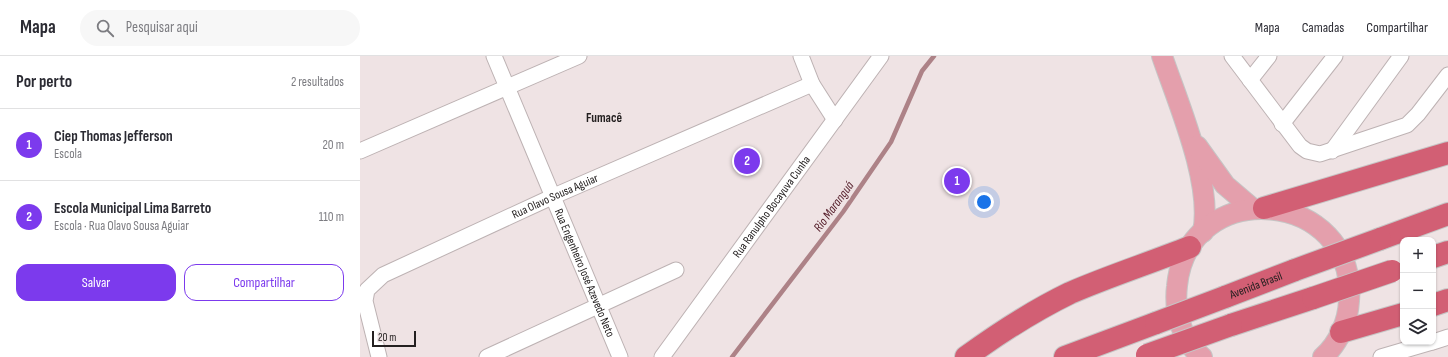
<!DOCTYPE html>
<html lang="pt">
<meta charset="utf-8">
<style>
body{margin:0;font-family:"Sofia Sans Condensed",sans-serif;background:#f7f7f7;color:#2b2b33}
.controls{position:absolute;right:12px;bottom:12px;display:grid;overflow:hidden;border-radius:8px;box-shadow:0 1px 3px #0004}
.controls button{width:36px;height:36px;display:grid;place-items:center;padding:0;border:0;border-bottom:1px solid #e1e1e2;background:#fff;color:#2b2b33;font:20px sans-serif}
.scale{position:absolute;left:12px;bottom:10px;width:44px;box-sizing:border-box;padding-left:4px;border:2px solid #242020;border-top:0;font-size:11px;line-height:14px;white-space:nowrap;color:#242020;-webkit-text-stroke:3px #efe3e4;paint-order:stroke}
.you{position:absolute;left:624px;top:146px;width:14px;height:14px;margin:-10px;border:3px solid #fff;border-radius:50%;background:#1a73e8;box-shadow:0 0 0 6px #1a73e833}
.badge{display:grid;place-items:center;width:26px;height:26px;border-radius:50%;background:#7c3aed;color:#fff;font-size:13px;font-weight:700}
.pin{position:absolute;translate:-50% -50%;border:2px solid #fff;box-shadow:0 1px 4px #0006}
.list{margin:0;padding:0;list-style:none}
h2{display:flex;justify-content:space-between;align-items:center;height:52px;margin:0;padding:0 16px;font-size:17px}
h2 small{font-size:13px;font-weight:400;color:#7c7c81}
.list li{display:grid;grid-template-columns:26px 1fr auto;gap:12px;align-items:center;box-sizing:border-box;height:72px;padding:0 16px;border-top:1px solid #e1e1e2}
.list b{display:block;font-size:15px;white-space:nowrap}
.list p{margin:0;font-size:13px;white-space:nowrap;color:#7c7c81}
.list em{font-size:13px;font-style:normal;color:#7c7c81}
.actions{display:flex;gap:8px;padding:12px 16px}
.actions a{flex:1;padding:9px 0;border:1px solid #7c3aed;border-radius:12px;text-align:center;font-size:14px;color:#7c3aed}
.actions .main{background:#7c3aed;color:#fff}
.icon{flex:none;width:22px;height:22px;fill:none;stroke:currentColor;stroke-width:2;stroke-linecap:round;stroke-linejoin:round}
.map{position:relative;flex:none;width:1088px;height:301px;overflow:hidden}
header{display:flex;align-items:center;gap:24px;box-sizing:border-box;height:56px;padding:0 20px;background:#fff;border-bottom:1px solid #e1e1e2}
header strong{font-size:19px}
nav{display:flex;gap:22px;margin-inline-start:auto;font-size:14px}
.search{width:280px;height:36px;background:#f7f7f7;display:flex;align-items:center;gap:10px;box-sizing:border-box;padding:0 14px;border-radius:22px;color:#7c7c81;font-size:15px}
main{display:flex}
aside{flex:1;background:#fff}
.map>svg:first-child{display:block}
.lines{fill:none;stroke-linecap:round;stroke-linejoin:round}
.stream{stroke:#ad8287;stroke-width:4.5}
.minor-casing{stroke:#bdb2b3;stroke-width:17}
.major-casing{stroke:#c6c5c5;stroke-width:22}
.highway-casing{stroke:#c6c5c5;stroke-width:24}
.minor{stroke:#fff;stroke-width:15}
.major{stroke:#e49fac;stroke-width:20}
.highway{stroke:#d25f74;stroke-width:22}
.highway-bridge-casing{stroke:#c6c5c5;stroke-width:24;stroke-linecap:butt}
.highway-bridge{stroke:#d25f74;stroke-width:22}
.labels{text-anchor:middle;stroke-width:3.5;stroke-linejoin:round;paint-order:stroke}
.street-label{font-size:12px;fill:#242020;stroke:#efe3e4}
.neighbourhood-label{font-size:13px;font-weight:bold;fill:#242020;stroke:#efe3e4}
.water-label{font-size:13px;font-style:italic;fill:#531b27;stroke:#efe3e4}
</style>
<header>
<strong>Mapa</strong>
<div class="search"><svg class="icon" aria-label="search" viewBox="0 0 24 24"><circle cx="10" cy="10" r="6"/><path d="M15 15l6 6"/></svg>Pesquisar aqui</div>
<nav><a>Mapa</a><a>Camadas</a><a>Compartilhar</a></nav>
</header>
<main>
<aside>
<h2>Por perto<small>2 resultados</small></h2>
<ul class="list">
<li><span class="badge">1</span><div><b>Ciep Thomas Jefferson</b><p>Escola</p></div><em>20 m</em></li>
<li><span class="badge">2</span><div><b>Escola Municipal Lima Barreto</b><p>Escola · Rua Olavo Sousa Aguiar</p></div><em>110 m</em></li>
</ul>
<div class="actions"><a class="main">Salvar</a><a>Compartilhar</a></div>
</aside>
<div class="map">
<svg width="1088" height="301" viewBox="0 0 1088 301">
<rect width="100%" height="100%" fill="#efe3e4"/>
<g class="lines">
<path class="stream" d="M 372,301 L 483,156 L 531,86 L 562,15 L 574,0"/>
<defs>
<g id="minor">
<path id="s1" d="M 134,0 L 260,301"/>
<path d="M 441,0 L 452,28 L 475,64"/>
<path d="M 872,0 L 940,90 L 947,95 L 960,98 L 1047,69 L 1058,58 L 1088,19"/>
<path d="M 890,24 L 909,0"/>
<path d="M 922,68 L 975,0"/>
<path d="M 0,95 L 219,0"/>
<path d="M 972,95 L 1041,0"/>
<path d="M 1073,286 L 1088,281"/>
<path id="s2" d="M 19,301 L 5,245 L 7,234 L 23,219 L 194,140 L 452,28"/>
<path d="M 127,301 L 316,214"/>
<path id="s3" d="M 302,301 L 521,0"/>
<path d="M 1021,301 L 1072,286"/>
</g>
<g id="major">
<path d="M 802,0 C 818,47 853,127 843,176"/>
<path d="M 837,90 L 865,129 L 892,152"/>
<path d="M 842,301 C 821,285 814,254 817,230 C 828,118 998,133 989,245 C 988,265 979,287 963,301"/>
</g>
<g id="highway">
<path d="M 904,152 L 1088,97"/>
<path d="M 1020,183 L 1088,158"/>
<path d="M 1073,201 L 1088,196"/>
<path id="s4" d="M 865,241 L 935,214"/>
<path d="M 1073,249 L 1088,244"/>
<path d="M 871,269 L 953,242"/>
<path d="M 981,276 L 1043,258"/>
<path d="M 606,301 C 639,277 673,255 710,237 C 749,220 790,207 830,191"/>
<path d="M 705,301 L 796,267"/>
</g>
</defs>
<use href="#minor" class="minor-casing"/>
<use href="#major" class="major-casing"/>
<use href="#highway" class="highway-casing"/>
<use href="#minor" class="minor"/>
<use href="#major" class="major"/>
<use href="#highway" class="highway"/>
<defs>
<g id="highway-bridge">
<path d="M 935,214 L 1020,183"/>
<path d="M 953,242 L 1032,215"/>
<path d="M 796,267 L 865,241"/>
<path d="M 787,299 L 871,269"/>
</g>
</defs>
<use href="#highway-bridge" class="highway-bridge-casing"/>
<use href="#highway-bridge" class="highway-bridge"/>
</g>
<g class="labels">
<g class="street-label">
<text dy="4" stroke="none"><textPath href="#s2" startOffset="280">Rua Olavo Sousa Aguiar</textPath></text>
<text dy="4" stroke="none"><textPath href="#s3" startOffset="186">Rua Ranulpho Bocayuva Cunha</textPath></text>
<text dy="4" stroke="none"><textPath href="#s1" startOffset="235">Rua Engenheiro José Azevedo Neto</textPath></text>
<text dy="4" stroke="none"><textPath href="#s4" startOffset="33">Avenida Brasil</textPath></text>
</g>
<g class="neighbourhood-label">
<text x="244" y="66">Fumacê</text>
</g>
<g class="water-label">
<text transform="translate(473 150) rotate(-54)" y="5">Rio Maranguá</text>
</g>
</g>
</svg>
<div class="controls">
<button>+</button>
<button>−</button>
<button><svg class="icon" aria-label="layers" viewBox="0 0 24 24"><path d="M12 4l9 5-9 5-9-5zM3 14l9 5 9-5"/></svg></button>
</div>
<div class="scale">20 m</div>
<div class="you"></div>
<div class="pin badge" style="left:597px;top:125px">1</div>
<div class="pin badge" style="left:387px;top:105px">2</div>
</div>
</main>
